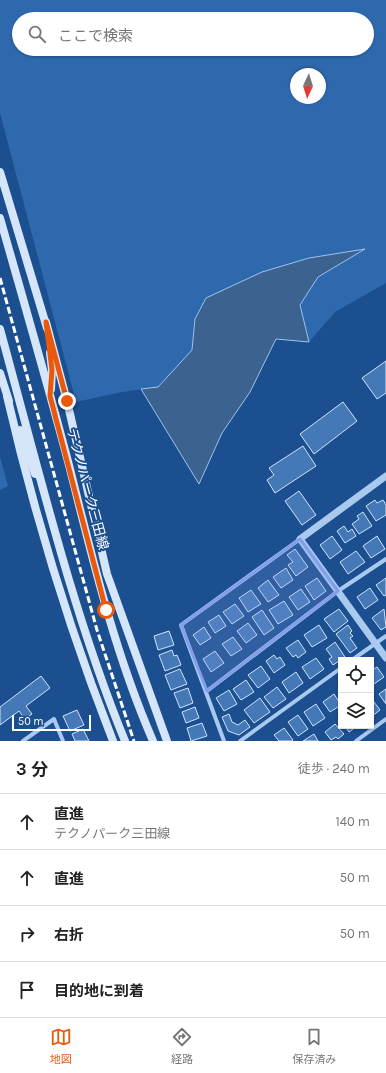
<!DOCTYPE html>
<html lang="ja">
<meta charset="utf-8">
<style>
body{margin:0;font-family:Karla,"Noto Sans JP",sans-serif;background:#f2f2f2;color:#222}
.controls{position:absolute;right:12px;bottom:12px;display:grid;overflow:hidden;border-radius:0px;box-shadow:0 1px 3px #0004}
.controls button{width:36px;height:36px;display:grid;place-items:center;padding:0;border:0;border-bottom:1px solid #e0e0e0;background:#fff;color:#222;font:20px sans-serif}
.compass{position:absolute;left:290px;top:68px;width:36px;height:36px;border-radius:50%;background:#fff;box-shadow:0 1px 3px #0004;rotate:184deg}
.scale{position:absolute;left:12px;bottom:10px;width:79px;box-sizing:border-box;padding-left:4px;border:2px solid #fff;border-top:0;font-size:11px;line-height:14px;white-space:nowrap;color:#fff;-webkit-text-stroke:3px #1b4f8f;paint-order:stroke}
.stop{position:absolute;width:12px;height:12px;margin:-9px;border:3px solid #ea580c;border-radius:50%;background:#fff}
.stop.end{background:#ea580c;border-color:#fff;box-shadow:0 1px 4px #0008}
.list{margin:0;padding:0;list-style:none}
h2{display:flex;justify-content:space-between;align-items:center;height:52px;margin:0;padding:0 16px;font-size:17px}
h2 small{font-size:13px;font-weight:400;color:#767676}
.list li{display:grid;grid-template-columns:26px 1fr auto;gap:12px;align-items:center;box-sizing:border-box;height:56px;padding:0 16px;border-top:1px solid #e0e0e0}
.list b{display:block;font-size:15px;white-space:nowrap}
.list p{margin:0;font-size:13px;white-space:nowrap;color:#767676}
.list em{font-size:13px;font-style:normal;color:#767676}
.icon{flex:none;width:22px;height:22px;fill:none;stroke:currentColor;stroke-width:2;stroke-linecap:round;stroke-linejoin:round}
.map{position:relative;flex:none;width:386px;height:741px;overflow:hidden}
.search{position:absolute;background:#fff;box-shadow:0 1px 3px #0004;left:12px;right:12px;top:12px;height:44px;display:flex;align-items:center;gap:10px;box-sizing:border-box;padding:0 14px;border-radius:22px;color:#767676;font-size:15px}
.sheet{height:276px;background:#fff}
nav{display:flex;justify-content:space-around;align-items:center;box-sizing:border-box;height:56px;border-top:1px solid #e0e0e0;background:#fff;font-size:11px;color:#767676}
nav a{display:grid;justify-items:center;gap:2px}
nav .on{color:#ea580c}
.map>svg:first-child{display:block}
.green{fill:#2e69ad;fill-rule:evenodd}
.water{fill:#3c6290;stroke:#9cc4f0}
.building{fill:#4478b7;stroke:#cfe3fa}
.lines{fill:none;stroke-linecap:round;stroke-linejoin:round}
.minor{stroke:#a9c9ee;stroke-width:4}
.tertiary{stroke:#a9c9ee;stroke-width:7}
.secondary{stroke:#d6e6fa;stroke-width:8}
.rail{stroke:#fff;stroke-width:3;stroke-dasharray:7 3;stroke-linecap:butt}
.route{stroke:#ea580c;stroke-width:5}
.marked{fill:#839eea;fill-opacity:0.2;stroke:#839eea;stroke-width:3;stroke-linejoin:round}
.labels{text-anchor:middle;stroke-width:4;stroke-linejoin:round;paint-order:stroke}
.street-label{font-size:14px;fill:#fff;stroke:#1b4f8f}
</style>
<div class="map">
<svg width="386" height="741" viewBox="0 0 386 741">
<rect width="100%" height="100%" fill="#1b4f8f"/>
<g class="green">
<path d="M 0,0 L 386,0 L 386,283 L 335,312 L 309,342 L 300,305 L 318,277 L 364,250 L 309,258 L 262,272 L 206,298 L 195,319 L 192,350 L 158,387 L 122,392 L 76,402 L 0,113 ZM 19,19 L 367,19 L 367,49 L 19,49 ZM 296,74 L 320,74 L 320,98 L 296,98 Z"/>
<path d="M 0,457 L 8,486 L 0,490 Z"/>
</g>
<path class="water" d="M 365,249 L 318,277 L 300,305 L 309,342 L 276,339 L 250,392 L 222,433 L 199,484 L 141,389 L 158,387 L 192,350 L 195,319 L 206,298 L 262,272 L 309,258 Z"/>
<g class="building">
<path d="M 386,361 L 386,393 L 377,399 L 362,378 Z"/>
<path d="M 343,402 L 357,421 L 314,454 L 300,434 Z"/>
<path d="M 303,446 L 316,466 L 275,493 L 267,480 L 274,475 L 269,468 Z"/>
<path d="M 299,491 L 316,515 L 302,525 L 285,501 Z"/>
<path d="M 375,500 L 377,503 L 383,500 L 386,505 L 386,515 L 376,521 L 366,506 Z"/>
<path d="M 363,512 L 372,526 L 359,534 L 352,524 L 359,519 L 357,516 Z"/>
<path d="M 344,526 L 348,532 L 352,529 L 356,536 L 345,543 L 337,531 Z"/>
<path d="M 332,536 L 342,550 L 330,559 L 320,545 Z"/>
<path d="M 377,536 L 385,549 L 371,558 L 363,546 Z"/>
<path d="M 295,549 L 308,567 L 296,576 L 288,565 L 293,562 L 287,555 Z"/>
<path d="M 356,551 L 365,562 L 348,574 L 340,562 Z"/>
<path d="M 286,568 L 293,580 L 281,588 L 273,577 Z"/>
<path d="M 317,578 L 326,591 L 314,600 L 305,586 Z"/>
<path d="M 386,578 L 386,595 L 384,596 L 376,585 Z"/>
<path d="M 268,580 L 279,595 L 268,602 L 258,588 Z"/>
<path d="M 370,588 L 378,600 L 365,609 L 357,597 Z"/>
<path d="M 301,589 L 310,602 L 298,610 L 289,597 Z"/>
<path d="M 251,590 L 261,604 L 248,612 L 239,598 Z"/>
<path d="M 284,601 L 293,615 L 278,624 L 269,610 Z"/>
<path d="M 235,604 L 244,616 L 232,624 L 223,612 Z"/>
<path d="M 339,609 L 348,621 L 334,632 L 324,619 Z"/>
<path d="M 384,609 L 386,627 L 381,630 L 372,618 Z"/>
<path d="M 262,610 L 274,628 L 264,635 L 252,617 Z"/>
<path d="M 219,615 L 226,626 L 215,633 L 208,622 Z"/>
<path d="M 248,623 L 257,635 L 246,643 L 237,631 Z"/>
<path d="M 319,625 L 327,638 L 312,647 L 304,635 Z"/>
<path d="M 348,625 L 352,631 L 350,633 L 353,636 L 350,638 L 357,648 L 350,653 L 336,634 Z"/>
<path d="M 204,627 L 211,638 L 200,645 L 193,635 Z"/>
<path d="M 169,631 L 174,645 L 158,650 L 154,636 Z"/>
<path d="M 233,637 L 242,649 L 231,656 L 222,644 Z"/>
<path d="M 298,640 L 306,652 L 298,658 L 296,655 L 293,657 L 286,648 Z"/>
<path d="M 335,642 L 345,657 L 333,665 L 329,659 L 332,657 L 326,649 Z"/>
<path d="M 172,650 L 174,656 L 177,655 L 181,665 L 165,671 L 159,655 Z"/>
<path d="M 215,651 L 224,663 L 211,672 L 203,659 Z"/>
<path d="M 274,655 L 277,659 L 280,657 L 285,665 L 274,673 L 266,661 Z"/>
<path d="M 316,658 L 324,669 L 310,679 L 302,667 Z"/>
<path d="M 261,666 L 270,679 L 258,688 L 248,675 Z"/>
<path d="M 377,667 L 384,677 L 371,686 L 371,671 Z"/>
<path d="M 180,669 L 187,684 L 171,690 L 165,675 Z"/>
<path d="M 296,672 L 303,683 L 289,693 L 282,682 Z"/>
<path d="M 41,676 L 50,688 L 26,706 L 32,714 L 25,719 L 19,711 L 0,725 L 0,707 Z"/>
<path d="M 246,680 L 254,692 L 241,700 L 233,689 Z"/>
<path d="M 277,687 L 286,699 L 273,708 L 264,697 Z"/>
<path d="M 188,688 L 193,703 L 180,708 L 174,693 Z"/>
<path d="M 386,689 L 386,704 L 379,694 Z"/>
<path d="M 229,690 L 237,704 L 224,711 L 216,698 Z"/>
<path d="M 334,694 L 341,705 L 330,712 L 323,702 Z"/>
<path d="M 260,698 L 270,712 L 254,723 L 244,710 Z"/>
<path d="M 371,698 L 380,710 L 371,717 Z"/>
<path d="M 316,704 L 325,718 L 313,726 L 304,712 Z"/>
<path d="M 195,707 L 199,718 L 186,723 L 182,712 Z"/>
<path d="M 77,710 L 84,725 L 70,731 L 63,716 Z"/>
<path d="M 229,714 L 232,722 L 238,725 L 245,720 L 250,727 L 239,735 L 228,731 L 222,717 Z"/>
<path d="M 298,715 L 308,729 L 298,736 L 288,722 Z"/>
<path d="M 202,723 L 207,736 L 191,741 L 187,728 Z"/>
<path d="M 335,724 L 344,734 L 338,739 L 336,737 L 331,740 L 325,732 Z"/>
<path d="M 345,726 L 357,726 L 349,732 Z"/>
<path d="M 284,728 L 293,740 L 292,741 L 279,741 L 274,735 Z"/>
<path d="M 83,729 L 89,741 L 75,741 L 72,734 Z"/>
<path d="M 314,734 L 318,741 L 303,741 Z"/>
</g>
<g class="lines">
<g class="minor">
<path d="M 352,660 L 386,636"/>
<path d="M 207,691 L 338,591 L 386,559"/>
<path d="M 23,741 L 54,719 L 63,741"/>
<path d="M 224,741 L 181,625 L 300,539"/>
<path d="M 240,741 L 341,668"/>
<path d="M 356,741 L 386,719"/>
</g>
<path class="tertiary" d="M 386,476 L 300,539 L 386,658"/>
<g class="secondary">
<path d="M 0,172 L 47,328"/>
<path d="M 0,218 C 24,302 48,385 70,469 C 93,561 115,654 153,741"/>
<path d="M 46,322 L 67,401 L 107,574 L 167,741"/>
<path d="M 0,329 C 38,467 71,609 125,741"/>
<path d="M 50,353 L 52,370 L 51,389"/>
<path d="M 0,373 L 9,401"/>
<path d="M 7,396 C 34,513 69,629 113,741"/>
<path d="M 20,430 L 35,474"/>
</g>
<path class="rail" d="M 0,278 L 97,630 L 134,741"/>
</g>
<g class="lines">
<path class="route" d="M 67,401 L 46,322 L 52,370 L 50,396 L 106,610"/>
</g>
<path class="marked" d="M 300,539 L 338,591 L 207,691 L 181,625 Z"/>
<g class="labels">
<g class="street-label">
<text transform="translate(88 489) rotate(75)" y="5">テクノパーク三田線</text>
</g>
</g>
</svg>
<div class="controls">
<button><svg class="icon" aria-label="locate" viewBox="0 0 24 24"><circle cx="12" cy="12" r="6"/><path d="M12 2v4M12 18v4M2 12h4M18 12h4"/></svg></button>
<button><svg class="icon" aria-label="layers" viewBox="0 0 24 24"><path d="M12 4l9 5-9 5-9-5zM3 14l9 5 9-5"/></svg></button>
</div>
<svg class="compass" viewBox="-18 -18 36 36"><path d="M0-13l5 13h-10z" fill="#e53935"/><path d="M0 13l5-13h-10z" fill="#767676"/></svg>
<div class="scale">50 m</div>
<div class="stop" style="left:106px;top:610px"></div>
<div class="stop end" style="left:67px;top:401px"></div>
<div class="search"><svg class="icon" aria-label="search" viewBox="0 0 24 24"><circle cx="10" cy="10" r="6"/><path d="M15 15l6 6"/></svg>ここで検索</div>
</div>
<section class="sheet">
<h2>3 分<small>徒歩 · 240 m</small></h2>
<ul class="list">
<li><svg class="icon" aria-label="ahead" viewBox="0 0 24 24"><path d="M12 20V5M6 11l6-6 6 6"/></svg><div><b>直進</b><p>テクノパーク三田線</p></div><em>140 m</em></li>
<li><svg class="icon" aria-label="ahead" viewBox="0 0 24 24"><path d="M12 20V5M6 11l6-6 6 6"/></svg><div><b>直進</b></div><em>50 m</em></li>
<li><svg class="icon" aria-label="right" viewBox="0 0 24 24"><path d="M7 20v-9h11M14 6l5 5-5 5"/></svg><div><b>右折</b></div><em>50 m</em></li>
<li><svg class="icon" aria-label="arrive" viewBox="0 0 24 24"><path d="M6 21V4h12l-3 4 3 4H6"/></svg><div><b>目的地に到着</b></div></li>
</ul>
</section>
<nav>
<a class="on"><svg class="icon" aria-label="map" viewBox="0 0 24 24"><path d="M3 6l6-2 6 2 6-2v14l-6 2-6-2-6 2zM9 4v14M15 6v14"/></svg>地図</a>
<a><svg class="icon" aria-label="directions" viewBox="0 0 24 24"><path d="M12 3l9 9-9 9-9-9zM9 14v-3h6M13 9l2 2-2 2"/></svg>経路</a>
<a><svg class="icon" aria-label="saved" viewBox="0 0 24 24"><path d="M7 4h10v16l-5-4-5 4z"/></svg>保存済み</a>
</nav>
